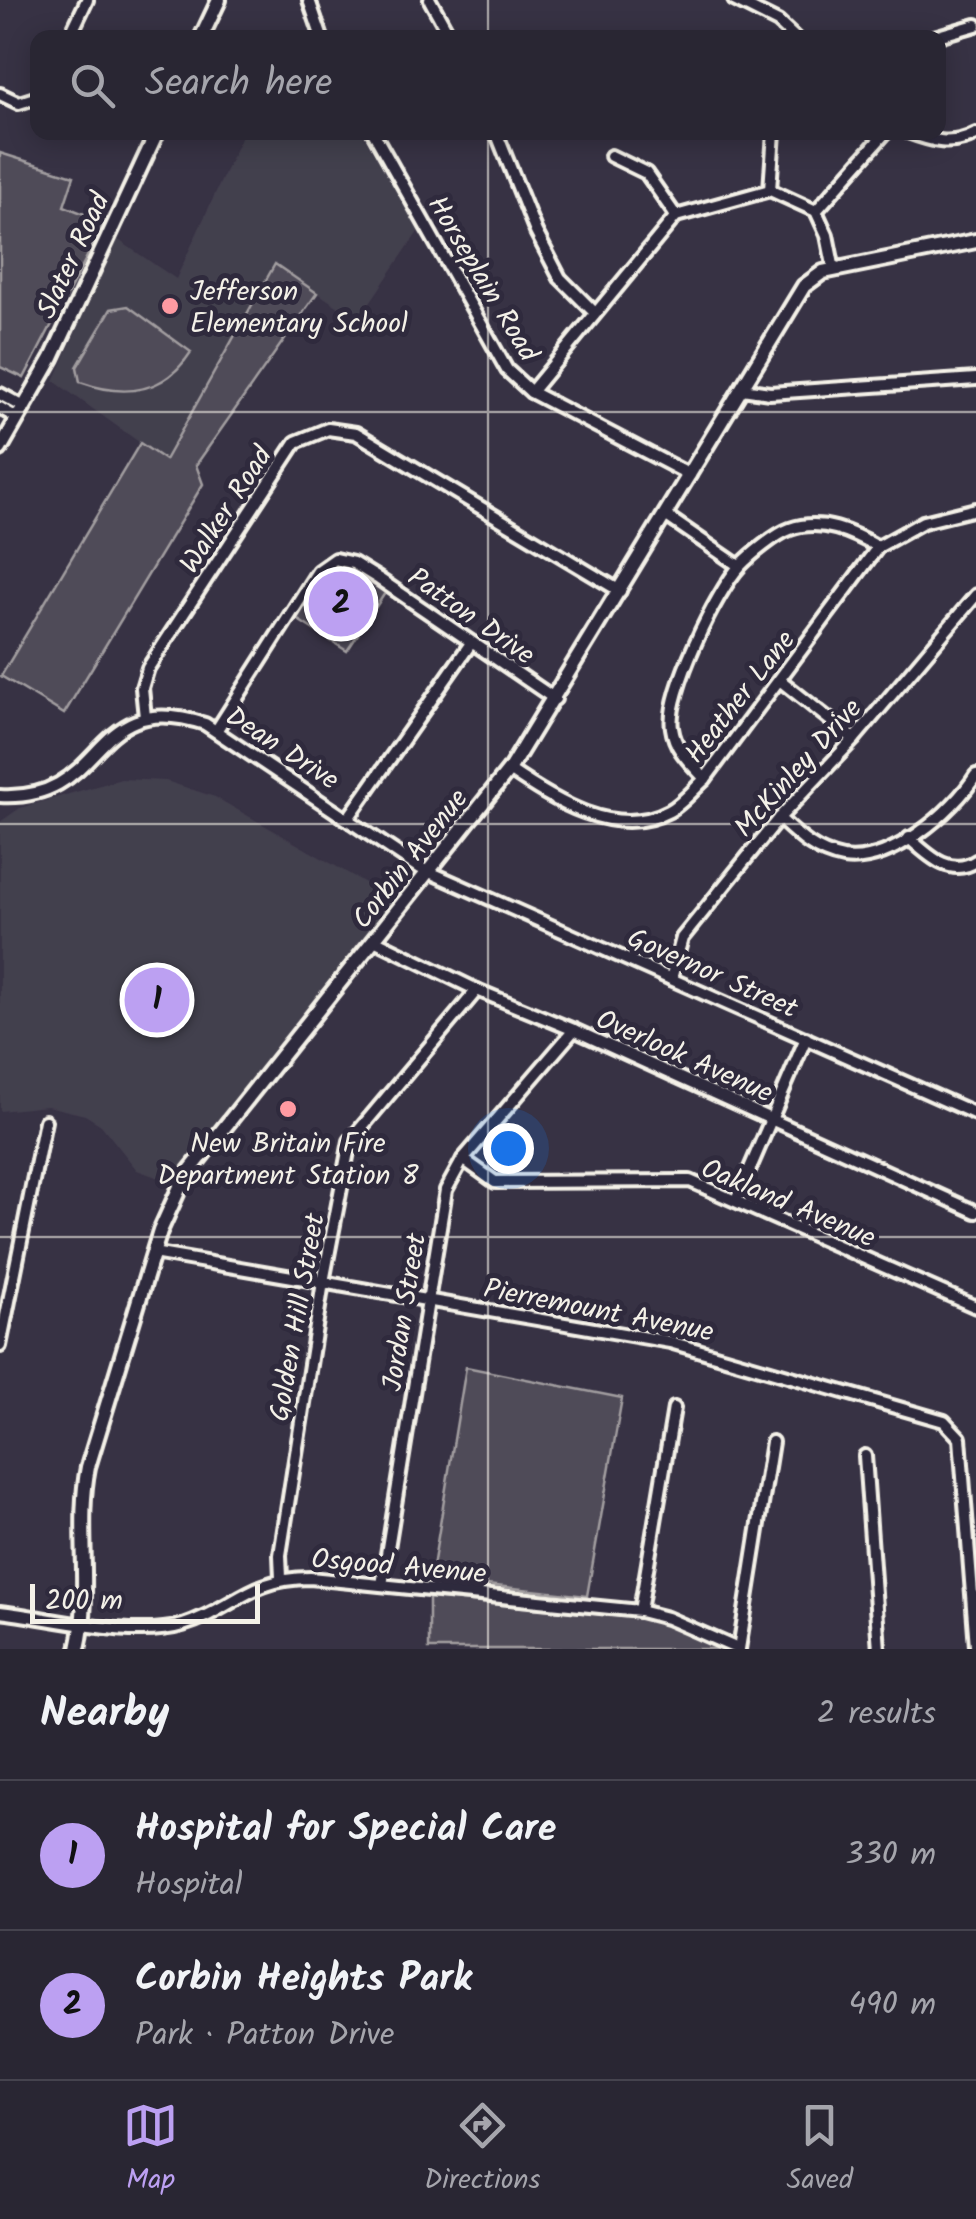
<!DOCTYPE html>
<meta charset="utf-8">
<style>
body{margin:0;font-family:Kalam,sans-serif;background:#312e3b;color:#f1f3f6}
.scale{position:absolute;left:30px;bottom:25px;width:230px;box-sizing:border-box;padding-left:10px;border:5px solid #f4f1e8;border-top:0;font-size:28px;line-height:35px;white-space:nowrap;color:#f4f1e8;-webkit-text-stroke:8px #2f2a3d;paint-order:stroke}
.you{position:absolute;left:508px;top:1148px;width:35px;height:35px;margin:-25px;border:8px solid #fff;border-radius:50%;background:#1a73e8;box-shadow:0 0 0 15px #1a73e833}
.badge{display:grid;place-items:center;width:65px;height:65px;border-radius:50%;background:#bca0f2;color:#111;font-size:32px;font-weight:700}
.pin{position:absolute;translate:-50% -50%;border:5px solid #fff;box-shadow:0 2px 10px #0006}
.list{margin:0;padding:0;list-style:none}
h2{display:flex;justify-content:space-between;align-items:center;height:130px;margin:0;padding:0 40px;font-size:42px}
h2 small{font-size:32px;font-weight:400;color:#a5a5ac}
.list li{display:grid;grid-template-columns:65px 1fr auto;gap:30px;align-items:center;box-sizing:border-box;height:150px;padding:0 40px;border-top:2px solid #45434e}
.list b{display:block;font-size:38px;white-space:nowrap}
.list p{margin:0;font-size:32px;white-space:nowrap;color:#a5a5ac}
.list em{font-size:32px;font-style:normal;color:#a5a5ac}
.icon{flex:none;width:55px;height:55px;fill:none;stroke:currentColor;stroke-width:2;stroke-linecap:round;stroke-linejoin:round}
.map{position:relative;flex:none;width:976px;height:1649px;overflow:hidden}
.search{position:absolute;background:#292633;box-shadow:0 5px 25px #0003;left:30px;right:30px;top:30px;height:110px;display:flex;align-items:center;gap:25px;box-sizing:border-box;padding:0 35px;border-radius:20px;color:#a5a5ac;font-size:38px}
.sheet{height:430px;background:#292633}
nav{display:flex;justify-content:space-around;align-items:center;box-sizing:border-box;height:140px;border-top:2px solid #45434e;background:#292633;font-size:28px;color:#a5a5ac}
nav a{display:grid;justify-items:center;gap:5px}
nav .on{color:#bca0f2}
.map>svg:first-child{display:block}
.built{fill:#433f4e}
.green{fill:#504b59;stroke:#a29ea0;stroke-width:2.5}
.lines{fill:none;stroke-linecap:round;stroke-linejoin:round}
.minor-casing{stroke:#f4f1e8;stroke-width:18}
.major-casing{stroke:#f4f1e8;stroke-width:20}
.minor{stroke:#2f2a3d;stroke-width:10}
.major{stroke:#2f2a3d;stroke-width:12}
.grid{fill:none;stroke:#f4f1e8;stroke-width:2.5;stroke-opacity:0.55}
.poi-dot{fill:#ff9aa2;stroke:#2f2a3d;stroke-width:4}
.labels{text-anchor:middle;stroke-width:10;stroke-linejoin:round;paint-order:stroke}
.street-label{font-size:28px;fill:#f4f1e8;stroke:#2f2a3d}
.poi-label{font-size:28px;fill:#f4f1e8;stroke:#2f2a3d;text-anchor:start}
</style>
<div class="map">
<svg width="976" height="1649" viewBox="0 0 976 1649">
<rect width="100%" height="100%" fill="#373244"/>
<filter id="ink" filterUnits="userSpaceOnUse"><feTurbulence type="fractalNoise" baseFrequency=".01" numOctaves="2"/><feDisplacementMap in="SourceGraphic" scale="20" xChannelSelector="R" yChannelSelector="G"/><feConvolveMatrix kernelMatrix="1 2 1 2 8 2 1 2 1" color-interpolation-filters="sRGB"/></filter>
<g filter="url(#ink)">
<g class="built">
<path d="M 243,133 L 362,133 L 420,229 L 358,320 L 276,265 L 164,460 L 54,381 L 117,239 L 176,279 Z"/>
<path d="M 121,779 L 166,781 L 215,797 L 395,900 L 170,1182 L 137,1170 L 101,1125 L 85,1115 L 47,1106 L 0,1111 L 0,822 L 20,808 Z"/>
</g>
<g class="green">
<path d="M 0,153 L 74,176 L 64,206 L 105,222 L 24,378 L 0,367 Z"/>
<path d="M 275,264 L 317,293 L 196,465 L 203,484 L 64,714 L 1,676 L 140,443 L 165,460 Z"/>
<path d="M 128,306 L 191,352 C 164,394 125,398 80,382 L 77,367 L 111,309 Z"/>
<path d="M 333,564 L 349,566 L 385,593 L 347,651 L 295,618 Z"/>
<path d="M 466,1367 L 622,1398 L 587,1596 L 431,1579 Z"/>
<path d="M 429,1598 L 649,1619 L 727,1649 L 429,1649 Z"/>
</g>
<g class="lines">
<defs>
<g id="minor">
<path d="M 309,0 L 322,38"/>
<path d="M 430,0 L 451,38"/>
<path d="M 734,0 L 778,22 L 795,38"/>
<path d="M 69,38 L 87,0"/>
<path d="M 931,38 L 976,25"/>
<path d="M 0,94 L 19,103 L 38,97"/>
<path d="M 373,132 L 507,370 L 531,392 L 690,475"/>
<path d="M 496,132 L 536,232 L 560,278 L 594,312"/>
<path d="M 908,132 C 932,141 951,147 976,134"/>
<path d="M 611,156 L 646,173 L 676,216"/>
<path d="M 770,190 L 774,132"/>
<path d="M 816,211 L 886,132"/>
<path d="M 742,389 L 770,393 L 976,379"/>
<path d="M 531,392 L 676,216 L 770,190 L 816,211 L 827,235 L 834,270"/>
<path d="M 0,394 L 24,407"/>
<path d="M 0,408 L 17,418"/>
<path d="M 665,515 L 739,566"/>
<path d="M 781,681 L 854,739"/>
<path d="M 145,717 L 142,688 L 148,668 L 296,442 L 328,429 L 356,433 L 620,591"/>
<path d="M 216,731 L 318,571 L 335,559 L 353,563 L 379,579 L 555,699"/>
<path d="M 509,770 C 553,800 615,840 669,811 C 682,804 694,789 705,779 L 878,547 L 923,522 L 976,509"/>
<path d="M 705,779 C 691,763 675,750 672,728 C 666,695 717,590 740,566 C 750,555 776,534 790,529 C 822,518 852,532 878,547"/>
<path d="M 0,796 C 110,802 87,686 205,724 L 418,867 L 976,1114"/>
<path d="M 349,817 L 471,643"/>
<path d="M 779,818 C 798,836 815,853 843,858 C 891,865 953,812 976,775"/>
<path d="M 909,838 C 928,855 950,878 976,861"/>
<path d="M 376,941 L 477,990 L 574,1030 L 976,1212"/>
<path d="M 671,979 L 682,938 L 779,818 L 854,739 L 976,595"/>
<path d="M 463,1159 L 495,1182 L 690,1181 L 976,1307"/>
<path d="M 736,1201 L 806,1038"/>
<path d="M 153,1253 L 670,1342 L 944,1421 L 960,1438 L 976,1646"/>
<path d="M 0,1346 L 45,1121"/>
<path d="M 865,1456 L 879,1649"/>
<path d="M 281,1578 L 280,1555 L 323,1282 L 350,1141 L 477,990"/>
<path d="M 382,1585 L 446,1190 L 463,1159 L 574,1030"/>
<path d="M 640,1611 L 674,1408"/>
<path d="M 0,1612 C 53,1618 133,1640 183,1625 C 234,1609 249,1578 310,1578 L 640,1611 L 667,1618 L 738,1649"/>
<path d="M 739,1649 L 772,1442"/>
</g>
<g id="major">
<path d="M 201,38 L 219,0"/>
<path d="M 0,449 L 52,358 L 157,132"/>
<path d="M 78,1649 C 92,1589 76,1527 88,1467 L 160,1231 L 184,1178 L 509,770 L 804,286 L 823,272 L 976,241"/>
</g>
</defs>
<use href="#minor" class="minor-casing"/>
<use href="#major" class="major-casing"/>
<use href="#minor" class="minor"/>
<use href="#major" class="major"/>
</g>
</g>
<path class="grid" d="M 488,0 L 488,38M 488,132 L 488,1649M 0,412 L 976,412M 0,824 L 976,824M 0,1237 L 976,1237"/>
<g class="poi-dot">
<circle cx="170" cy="306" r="10"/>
<circle cx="288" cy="1109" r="10"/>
</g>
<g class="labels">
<g class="street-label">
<text transform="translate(72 255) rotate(-65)" y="10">Slater Road</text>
<text transform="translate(484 278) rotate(59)" y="10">Horseplain Road</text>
<text transform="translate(225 509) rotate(-57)" y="10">Walker Road</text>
<text transform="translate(472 615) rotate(35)" y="10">Patton Drive</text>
<text transform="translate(739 696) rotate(-52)" y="10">Heather Lane</text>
<text transform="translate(283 747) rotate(33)" y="10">Dean Drive</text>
<text transform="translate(797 767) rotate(-48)" y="10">McKinley Drive</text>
<text transform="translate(409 858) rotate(-52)" y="10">Corbin Avenue</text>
<text transform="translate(713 972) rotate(24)" y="10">Governor Street</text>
<text transform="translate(685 1055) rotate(24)" y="10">Overlook Avenue</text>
<text transform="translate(789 1202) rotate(23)" y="10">Oakland Avenue</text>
<text transform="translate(599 1309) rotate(11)" y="10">Pierremount Avenue</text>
<text transform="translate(403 1312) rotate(-81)" y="10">Jordan Street</text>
<text transform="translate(296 1317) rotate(-80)" y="10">Golden Hill Street</text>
<text transform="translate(399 1565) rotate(5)" y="10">Osgood Avenue</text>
</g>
<g class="poi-label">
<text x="190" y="300">Jefferson<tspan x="190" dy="32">Elementary School</tspan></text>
<text x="288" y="1152" text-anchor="middle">New Britain Fire<tspan x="288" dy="32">Department Station 8</tspan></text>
</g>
</g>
</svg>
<div class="scale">200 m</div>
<div class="you"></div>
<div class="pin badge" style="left:157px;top:1000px">1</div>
<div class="pin badge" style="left:341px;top:604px">2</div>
<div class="search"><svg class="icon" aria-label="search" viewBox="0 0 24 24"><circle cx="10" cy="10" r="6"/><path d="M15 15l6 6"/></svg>Search here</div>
</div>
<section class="sheet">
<h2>Nearby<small>2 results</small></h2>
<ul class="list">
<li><span class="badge">1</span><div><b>Hospital for Special Care</b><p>Hospital</p></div><em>330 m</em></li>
<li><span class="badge">2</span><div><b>Corbin Heights Park</b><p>Park · Patton Drive</p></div><em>490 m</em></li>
</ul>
</section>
<nav>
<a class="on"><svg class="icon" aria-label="map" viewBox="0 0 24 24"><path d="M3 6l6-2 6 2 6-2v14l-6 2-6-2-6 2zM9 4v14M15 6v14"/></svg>Map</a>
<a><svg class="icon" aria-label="directions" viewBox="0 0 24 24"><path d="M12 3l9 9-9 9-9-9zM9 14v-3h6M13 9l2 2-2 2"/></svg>Directions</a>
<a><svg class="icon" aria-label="saved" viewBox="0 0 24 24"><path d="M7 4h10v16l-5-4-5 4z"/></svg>Saved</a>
</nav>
